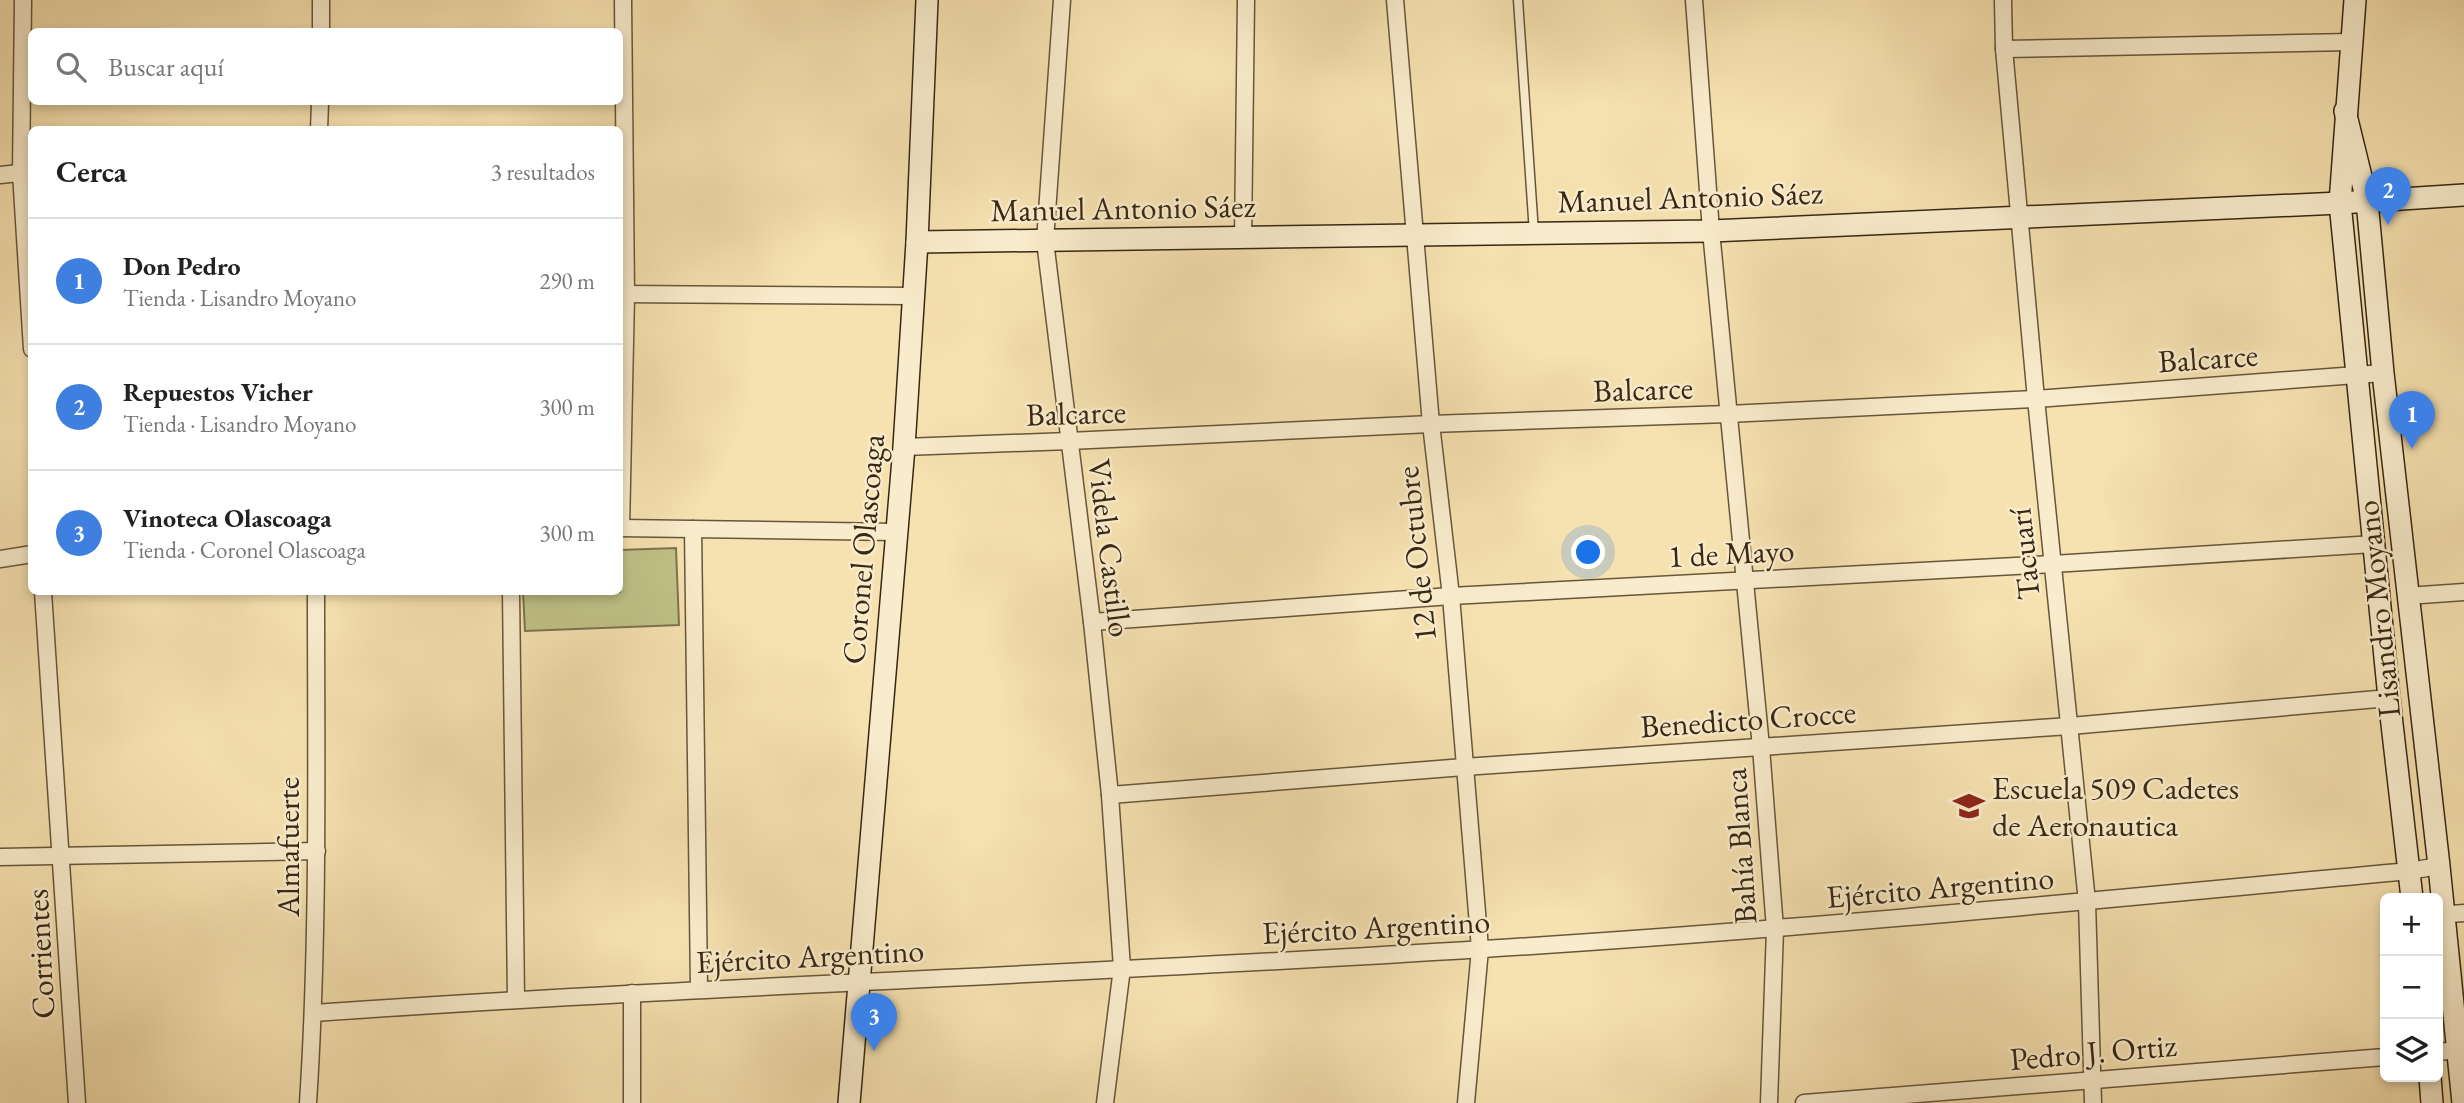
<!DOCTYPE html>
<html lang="es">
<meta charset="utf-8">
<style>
body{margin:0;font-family:"EB Garamond",serif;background:#f6f6f6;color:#222}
.controls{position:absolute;right:21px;bottom:21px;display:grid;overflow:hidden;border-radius:10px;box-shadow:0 4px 10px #0003}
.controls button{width:63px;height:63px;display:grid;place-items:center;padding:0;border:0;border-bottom:2px solid #e0e0e0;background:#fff;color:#222;font:35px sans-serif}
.you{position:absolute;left:1589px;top:553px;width:24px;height:24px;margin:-18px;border:5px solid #fff;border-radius:50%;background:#1a73e8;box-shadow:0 0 0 10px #1a73e833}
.badge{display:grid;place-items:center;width:46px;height:46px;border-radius:50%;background:#8f2418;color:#fff;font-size:23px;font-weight:700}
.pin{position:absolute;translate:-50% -58px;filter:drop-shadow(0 2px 4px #0008)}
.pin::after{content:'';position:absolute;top:37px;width:24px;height:21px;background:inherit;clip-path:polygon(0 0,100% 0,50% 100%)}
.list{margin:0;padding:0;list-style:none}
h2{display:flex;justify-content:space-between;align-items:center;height:91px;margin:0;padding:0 28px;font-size:30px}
h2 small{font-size:23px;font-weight:400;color:#767676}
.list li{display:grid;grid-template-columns:46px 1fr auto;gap:21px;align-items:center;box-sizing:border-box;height:126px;padding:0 28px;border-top:2px solid #e0e0e0}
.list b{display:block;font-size:26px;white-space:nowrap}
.list p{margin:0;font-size:23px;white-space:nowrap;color:#767676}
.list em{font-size:23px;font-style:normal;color:#767676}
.icon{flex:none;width:38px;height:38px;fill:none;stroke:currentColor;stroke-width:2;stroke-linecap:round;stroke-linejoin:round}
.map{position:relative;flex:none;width:2464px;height:1103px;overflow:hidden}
.search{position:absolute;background:#fff;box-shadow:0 4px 10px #0003;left:28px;top:28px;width:595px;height:77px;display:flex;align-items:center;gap:18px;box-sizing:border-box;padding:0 24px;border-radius:10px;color:#767676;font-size:26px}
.panel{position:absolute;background:#fff;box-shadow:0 4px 10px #0003;left:28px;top:126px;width:595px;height:469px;border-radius:10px}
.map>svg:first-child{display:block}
.green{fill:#c0c288;stroke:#7c744e;stroke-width:2}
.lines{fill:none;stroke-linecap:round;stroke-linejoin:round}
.lane-casing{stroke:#67563b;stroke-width:11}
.street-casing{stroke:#67563b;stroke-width:19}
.secondary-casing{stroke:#372714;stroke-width:24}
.lane{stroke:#f9eccc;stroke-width:8}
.street{stroke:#f9eccc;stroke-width:16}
.secondary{stroke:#f9eccc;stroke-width:21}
.labels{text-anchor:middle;stroke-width:5;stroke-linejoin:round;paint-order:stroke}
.street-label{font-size:32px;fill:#372714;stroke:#f9eccc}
.poi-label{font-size:32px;fill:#372714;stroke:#f9eccc;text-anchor:start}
</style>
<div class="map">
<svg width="2464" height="1103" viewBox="0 0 2464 1103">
<rect width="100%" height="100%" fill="#f6e1b0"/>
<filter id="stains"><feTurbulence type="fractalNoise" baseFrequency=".00286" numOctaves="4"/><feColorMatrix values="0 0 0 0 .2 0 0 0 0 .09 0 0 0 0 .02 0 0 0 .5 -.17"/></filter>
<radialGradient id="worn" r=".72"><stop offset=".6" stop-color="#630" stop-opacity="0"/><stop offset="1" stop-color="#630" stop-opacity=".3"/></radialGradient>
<path class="green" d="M 676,548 L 679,625 L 525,631 L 523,592 L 620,592 L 620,550 Z"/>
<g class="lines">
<defs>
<path id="lane" d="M 1518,0 L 1534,233"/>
<g id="street">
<path d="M 23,0 L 21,173 L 32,349"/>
<path d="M 1062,0 L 1045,241 L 1092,622 L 1110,795 L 1122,968 L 1105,1103"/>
<path d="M 1395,0 L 1431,424 L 1451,596 L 1480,949 L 1466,1103"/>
<path d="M 1694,0 L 1711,231 L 1761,747 L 1775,929 L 1769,1103"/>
<path d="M 2003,0 L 2004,49 L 2036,399 L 2087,902 L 2093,1103"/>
<path d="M 321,32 L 321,0"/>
<path d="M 2004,49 L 2351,42"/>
<path d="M 319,130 L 320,102"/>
<path d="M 0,175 L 29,172"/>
<path d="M 1243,239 L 1246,0"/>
<path d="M 620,294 L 913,296"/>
<path d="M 904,447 L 1069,441 L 1431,424 L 1728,414 L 2036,399 L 2383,373"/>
<path d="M 620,528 L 895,532"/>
<path d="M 621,528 L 626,295 L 623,0"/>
<path d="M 693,529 L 699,988"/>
<path d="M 0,559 L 32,554"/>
<path d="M 43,592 L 77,1103"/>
<path d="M 511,592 L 516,999"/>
<path d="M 2407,596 L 2464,592"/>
<path d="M 1092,622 L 1451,596 L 2053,564 L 2374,544"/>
<path d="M 1110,795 L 1464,767 L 2070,726 L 2389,698"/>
<path d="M 0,857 L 317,851"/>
<path d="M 2438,915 L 2464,913"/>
<path d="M 314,1013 C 703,986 1094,974 1483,949 C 1792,930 2100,900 2409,871 L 2439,866"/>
<path d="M 2438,1052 L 2458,1050"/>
<path d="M 308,1103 C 319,933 316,762 316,592"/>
<path d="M 632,1103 L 632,993"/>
<path d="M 1804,1103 L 2385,1057"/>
</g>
<g id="secondary">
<path d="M 2355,0 L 2340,203 L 2389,698 L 2412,898"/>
<path d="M 2345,111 L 2367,201 L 2383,373 L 2439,866 L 2463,1103"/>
<path d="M 917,242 L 1711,231 L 2340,203 L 2464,195"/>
<path d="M 2430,1077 L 2432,1103"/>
<path d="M 849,1103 L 904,447 L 917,242 L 927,0"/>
</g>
</defs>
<use href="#lane" class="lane-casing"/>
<use href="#street" class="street-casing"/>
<use href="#secondary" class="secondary-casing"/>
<use href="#lane" class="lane"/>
<use href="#street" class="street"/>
<use href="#secondary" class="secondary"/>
</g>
<defs>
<symbol id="school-bare" viewBox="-9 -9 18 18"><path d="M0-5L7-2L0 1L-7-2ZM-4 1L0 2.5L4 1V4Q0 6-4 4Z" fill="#8f2418" stroke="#f9eccc" stroke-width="2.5" paint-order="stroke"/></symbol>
</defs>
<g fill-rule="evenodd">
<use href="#school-bare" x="1947" y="784" width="44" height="44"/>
</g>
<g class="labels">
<g class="street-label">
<text transform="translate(1690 197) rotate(-2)" y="11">Manuel Antonio Sáez</text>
<text transform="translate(1123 208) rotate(-1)" y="11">Manuel Antonio Sáez</text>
<text transform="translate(2208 358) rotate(-4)" y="11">Balcarce</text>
<text transform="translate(1643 389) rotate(-2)" y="11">Balcarce</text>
<text transform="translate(1076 413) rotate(-2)" y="11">Balcarce</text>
<text transform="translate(1110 548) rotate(83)" y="11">Videla Castillo</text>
<text transform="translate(863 549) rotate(-85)" y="11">Coronel Olascoaga</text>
<text transform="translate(1731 553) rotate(-3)" y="11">1 de Mayo</text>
<text transform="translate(1416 554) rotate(-96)" y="11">12 de Octubre</text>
<text transform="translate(2024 554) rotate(-96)" y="11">Tacuarí</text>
<text transform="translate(2378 609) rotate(-96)" y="11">Lisandro Moyano</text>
<text transform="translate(1748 719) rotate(-4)" y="11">Benedicto Crocce</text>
<text transform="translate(1740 846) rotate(-94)" y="11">Bahía Blanca</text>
<text transform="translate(288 847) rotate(-90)" y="11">Almafuerte</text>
<text transform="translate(1940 887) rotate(-5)" y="11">Ejército Argentino</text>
<text transform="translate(1376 927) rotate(-3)" y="11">Ejército Argentino</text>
<text transform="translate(40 954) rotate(-93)" y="11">Corrientes</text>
<text transform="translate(810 956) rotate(-3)" y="11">Ejército Argentino</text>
<text transform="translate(2093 1052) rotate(-5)" y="11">Pedro J. Ortiz</text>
</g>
<g class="poi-label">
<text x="1992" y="799">Escuela 509 Cadetes<tspan x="1992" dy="37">de Aeronautica</tspan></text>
</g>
</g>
<rect width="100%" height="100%" filter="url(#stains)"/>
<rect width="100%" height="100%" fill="url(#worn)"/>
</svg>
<div class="controls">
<button>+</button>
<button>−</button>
<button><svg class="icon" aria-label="layers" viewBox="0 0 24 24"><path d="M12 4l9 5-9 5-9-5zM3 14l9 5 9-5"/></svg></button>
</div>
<div class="you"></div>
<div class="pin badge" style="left:2412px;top:449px;background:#3f7fe0">1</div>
<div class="pin badge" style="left:2388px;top:225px;background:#3f7fe0">2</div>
<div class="pin badge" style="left:874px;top:1051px;background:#3f7fe0">3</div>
<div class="search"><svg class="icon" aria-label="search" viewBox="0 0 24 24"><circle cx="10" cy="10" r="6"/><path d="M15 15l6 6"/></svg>Buscar aquí</div>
<section class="panel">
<h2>Cerca<small>3 resultados</small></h2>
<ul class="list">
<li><span class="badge" style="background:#3f7fe0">1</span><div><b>Don Pedro</b><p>Tienda · Lisandro Moyano</p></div><em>290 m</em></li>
<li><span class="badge" style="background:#3f7fe0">2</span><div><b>Repuestos Vicher</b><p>Tienda · Lisandro Moyano</p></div><em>300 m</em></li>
<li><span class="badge" style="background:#3f7fe0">3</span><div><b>Vinoteca Olascoaga</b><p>Tienda · Coronel Olascoaga</p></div><em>300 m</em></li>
</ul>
</section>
</div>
